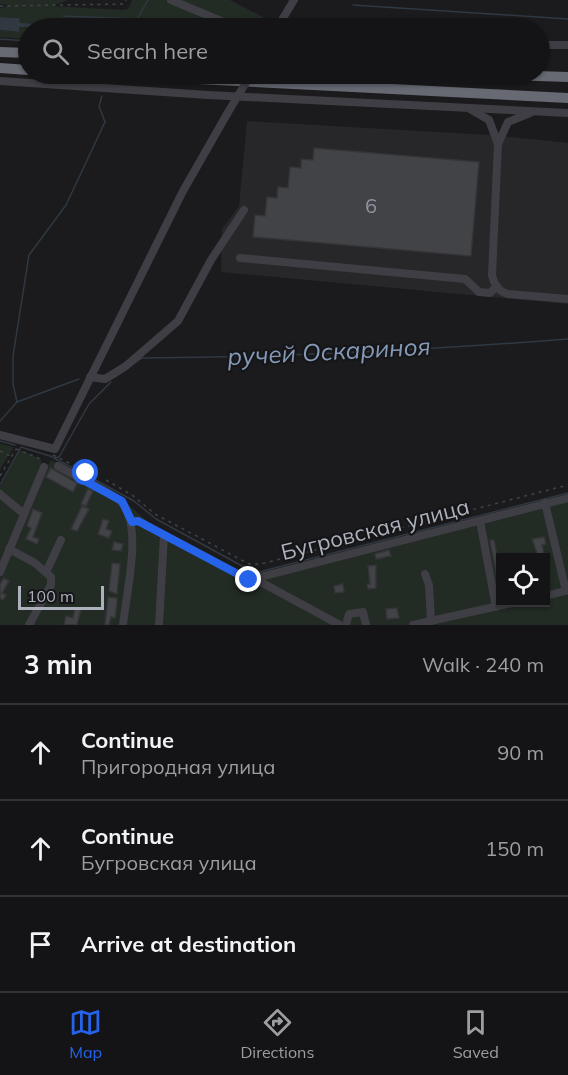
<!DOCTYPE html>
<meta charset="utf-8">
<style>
body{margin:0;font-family:Mulish,sans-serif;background:#1d1d1f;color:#f1f3f6}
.controls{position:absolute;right:18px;bottom:18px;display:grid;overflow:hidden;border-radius:0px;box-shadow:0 2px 4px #0004}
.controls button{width:54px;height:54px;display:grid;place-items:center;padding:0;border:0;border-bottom:2px solid #333335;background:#141416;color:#f1f3f6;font:30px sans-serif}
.scale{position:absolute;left:18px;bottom:15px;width:86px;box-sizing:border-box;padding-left:6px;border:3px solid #adb0bd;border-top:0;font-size:16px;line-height:21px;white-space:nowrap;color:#adb0bd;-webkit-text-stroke:4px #161618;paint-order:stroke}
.stop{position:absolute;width:18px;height:18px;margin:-14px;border:4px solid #2563eb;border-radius:50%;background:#fff}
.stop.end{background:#2563eb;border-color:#fff;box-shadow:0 2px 6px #0008}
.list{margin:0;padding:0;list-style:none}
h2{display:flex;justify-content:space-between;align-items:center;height:78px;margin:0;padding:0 24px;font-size:26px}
h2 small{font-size:20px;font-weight:400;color:#9d9ea1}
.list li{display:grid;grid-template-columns:39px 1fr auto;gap:18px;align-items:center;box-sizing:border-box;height:96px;padding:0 24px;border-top:2px solid #333335}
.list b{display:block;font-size:22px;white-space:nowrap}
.list p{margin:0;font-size:20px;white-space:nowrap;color:#9d9ea1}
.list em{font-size:20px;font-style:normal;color:#9d9ea1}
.icon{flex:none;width:33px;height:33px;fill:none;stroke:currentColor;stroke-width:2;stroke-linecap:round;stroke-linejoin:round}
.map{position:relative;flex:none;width:568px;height:625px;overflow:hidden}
.search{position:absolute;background:#141416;box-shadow:0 2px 4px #0004;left:18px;right:18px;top:18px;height:66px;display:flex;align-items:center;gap:15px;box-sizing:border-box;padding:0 21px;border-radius:33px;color:#9d9ea1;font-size:22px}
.sheet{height:366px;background:#141416}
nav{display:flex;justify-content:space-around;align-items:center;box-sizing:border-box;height:84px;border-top:2px solid #333335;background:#141416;font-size:16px;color:#9d9ea1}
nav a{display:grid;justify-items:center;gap:3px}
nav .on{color:#2563eb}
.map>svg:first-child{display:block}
.built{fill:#27272a}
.green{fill:#222b24;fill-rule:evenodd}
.water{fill:#303842}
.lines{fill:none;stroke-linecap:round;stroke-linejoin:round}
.stream{stroke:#303842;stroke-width:1.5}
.building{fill:#424347;stroke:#353539;stroke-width:1.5}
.path{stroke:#414349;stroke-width:1.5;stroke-dasharray:3 4.5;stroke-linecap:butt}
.minor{stroke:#3e3e44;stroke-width:8}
.highway{stroke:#676973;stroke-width:10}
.minor-bridge{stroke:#3e3e44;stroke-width:8}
.route{stroke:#2563eb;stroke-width:8}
.labels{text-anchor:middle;stroke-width:4.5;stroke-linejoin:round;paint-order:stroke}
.number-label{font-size:20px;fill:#9295a0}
.street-label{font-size:22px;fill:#adb0bd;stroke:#161618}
.water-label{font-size:24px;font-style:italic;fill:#849ab7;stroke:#161618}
</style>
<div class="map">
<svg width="568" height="625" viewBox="0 0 568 625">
<rect width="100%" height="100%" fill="#1b1b1d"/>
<path class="built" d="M 247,121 L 490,135 L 568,143 L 568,304 L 221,272 L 222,229 L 239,206 Z"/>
<g class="green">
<path d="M 0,0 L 68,0 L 52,6 L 123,10 L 128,9 L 132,0 L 230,0 L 263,17 L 260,28 L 28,28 L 28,39 L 0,37 L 0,30 L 18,32 L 19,27 L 56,28 L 56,23 L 19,23 L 19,18 L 0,17 L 0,8 L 10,5 L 0,4 Z"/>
<path d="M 0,444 L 14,447 L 0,469 Z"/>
<path d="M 20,450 L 41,459 L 42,466 L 46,468 L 51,460 L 125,502 L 152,525 L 250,578 L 568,495 L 568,625 L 0,625 L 0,487 ZM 500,558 L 546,558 L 546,602 L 500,602 Z"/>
</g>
<path class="water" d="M 0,17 L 19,18 L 20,23 L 57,24 L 58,27 L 19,27 L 19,32 L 0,30 Z"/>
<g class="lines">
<g class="stream">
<path d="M 353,5 L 568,19"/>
<path d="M 63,16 L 137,19"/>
<path d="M 132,28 L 148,0"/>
<path d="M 0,39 L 28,41"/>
<path d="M 135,363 L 142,358 C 284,357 426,350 568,339"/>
<path d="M 108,381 L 124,371"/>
<path d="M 17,402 L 13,384 L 13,356 L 29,255 L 66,205 L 105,122 L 99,106 L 102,96"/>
<path d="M 0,421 L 17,402 L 79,379"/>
<path d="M 0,441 L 15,445"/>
<path d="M 82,473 L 54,458 L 59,457 L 89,404 L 111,382"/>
<path d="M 90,477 L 134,501 L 156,519 L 255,573 L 568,493"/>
<path d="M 0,485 L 21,447 L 53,457"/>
</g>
</g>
<g class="building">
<path d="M 314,148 L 479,162 L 471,256 L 253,237 L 255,215 L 265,216 L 267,197 L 277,198 L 278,187 L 288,188 L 290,167 L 301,168 L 301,159 L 313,160 Z"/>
<path d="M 51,468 L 77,483 L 73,492 L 46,477 Z"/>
<path d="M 88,489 L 93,491 L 86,506 L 81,504 Z"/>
<path d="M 82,506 L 89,509 L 77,531 L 71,529 Z"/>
<path d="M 33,509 L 42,513 L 33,537 L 39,539 L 37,544 L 26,539 L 31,528 L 27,526 Z"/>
<path d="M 103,519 L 109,521 L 106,529 L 112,531 L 109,538 L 98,534 Z"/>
<path d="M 544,537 L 546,544 L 542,545 L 544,555 L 538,556 L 532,539 Z"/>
<path d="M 490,540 L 494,540 L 498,561 L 501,561 L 498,567 L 501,579 L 497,580 Z"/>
<path d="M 114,542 L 123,544 L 121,551 L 112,550 Z"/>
<path d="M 389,550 L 391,556 L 376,559 L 375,554 Z"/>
<path d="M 112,563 L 120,564 L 117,594 L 109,591 Z"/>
<path d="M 376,565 L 376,588 L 368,589 L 367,584 L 370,584 L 368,566 Z"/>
<path d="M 4,578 L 9,581 L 2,593 L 6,595 L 3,600 L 0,598 L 0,584 Z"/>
<path d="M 343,584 L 344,592 L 335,593 L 334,586 Z"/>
<path d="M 108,597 L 117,598 L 117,603 L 115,618 L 111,617 L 109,625 L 105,625 Z"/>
<path d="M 75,608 L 81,609 L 77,625 L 64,625 L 66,616 L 73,618 Z"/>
<path d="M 397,608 L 399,618 L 387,619 L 386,609 Z"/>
</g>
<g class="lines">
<g class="path">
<path d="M 0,6 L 124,4 L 126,0"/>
<path d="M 242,23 L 264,22 L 271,28"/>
<path d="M 16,449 L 43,460"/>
<path d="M 0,451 L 10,456"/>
<path d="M 53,455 L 81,469"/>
<path d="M 0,476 L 16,449"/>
<path d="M 106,480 L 132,495 L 155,514 L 249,564 L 261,564 L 568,485"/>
</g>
<g class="minor">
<path d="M 171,0 L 238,28"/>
<path d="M 277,28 L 294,0"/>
<path d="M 540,45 L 568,45"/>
<path d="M 0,81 L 208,95 L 568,113"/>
<path d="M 470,109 L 489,120 L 498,144 L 492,275 C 494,284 499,292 508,294 L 568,299"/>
<path d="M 498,144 L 508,122 L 530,113"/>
<path d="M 240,258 L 465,279 L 479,292 L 490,293 L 497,286"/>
<path d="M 90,377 L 105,379 L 126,366 L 178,321 L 211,260 L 244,210"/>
<path d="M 0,435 L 55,449 L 183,191 L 227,114"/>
<path d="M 58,466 C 71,474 114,493 122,503 C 143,528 126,593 123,625"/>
<path d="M 83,480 L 88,470"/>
<path d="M 0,494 L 24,514"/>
<path d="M 545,503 L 566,591"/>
<path d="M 480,521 L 496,607"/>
<path d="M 132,522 L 138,521 L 249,580 L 568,498"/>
<path d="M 9,549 L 35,563 L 51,577 L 51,585 L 29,625"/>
<path d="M 0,572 L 44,467"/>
<path d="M 46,572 L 61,540"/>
<path d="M 425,574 L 429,585 L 431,621"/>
<path d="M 255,579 L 340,625"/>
<path d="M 546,596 L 568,590"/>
<path d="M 159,625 L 164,535"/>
<path d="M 346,625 L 349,614 L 363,612 L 366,625"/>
<path d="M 413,625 L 516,602"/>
</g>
<g class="highway">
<path d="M 0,52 L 28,53"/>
<path d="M 0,68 L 28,70"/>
<path d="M 100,74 L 568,98"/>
<path d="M 473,74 L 568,77"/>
</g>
<path class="minor-bridge" d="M 227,114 L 251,74"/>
</g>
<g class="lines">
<path class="route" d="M 86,473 L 83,480 L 122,501 L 132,522 L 138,521 L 249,580"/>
</g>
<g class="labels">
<g class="number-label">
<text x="371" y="213">6</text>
</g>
<g class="street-label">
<text transform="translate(375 529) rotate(-14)" y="8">Бугровская улица</text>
</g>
<g class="water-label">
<text transform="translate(329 352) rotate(-3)" y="8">ручей Оскариноя</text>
</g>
</g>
</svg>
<div class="controls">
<button><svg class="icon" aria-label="locate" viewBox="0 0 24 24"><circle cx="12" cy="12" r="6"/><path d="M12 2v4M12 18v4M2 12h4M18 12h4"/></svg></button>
</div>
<div class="scale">100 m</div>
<div class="stop" style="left:86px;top:473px"></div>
<div class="stop end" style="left:249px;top:580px"></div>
<div class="search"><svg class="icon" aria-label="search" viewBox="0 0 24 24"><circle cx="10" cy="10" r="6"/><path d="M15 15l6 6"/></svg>Search here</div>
</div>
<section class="sheet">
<h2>3 min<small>Walk · 240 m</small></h2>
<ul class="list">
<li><svg class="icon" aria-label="ahead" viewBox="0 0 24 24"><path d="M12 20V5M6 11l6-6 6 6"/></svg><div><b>Continue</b><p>Пригородная улица</p></div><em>90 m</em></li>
<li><svg class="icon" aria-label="ahead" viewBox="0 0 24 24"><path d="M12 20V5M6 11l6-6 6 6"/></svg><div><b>Continue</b><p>Бугровская улица</p></div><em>150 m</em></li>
<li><svg class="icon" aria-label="arrive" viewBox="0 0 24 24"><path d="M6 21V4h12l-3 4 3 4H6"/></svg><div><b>Arrive at destination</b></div></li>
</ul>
</section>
<nav>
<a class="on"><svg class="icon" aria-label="map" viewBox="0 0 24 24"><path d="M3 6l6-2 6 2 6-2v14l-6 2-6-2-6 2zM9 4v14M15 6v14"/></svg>Map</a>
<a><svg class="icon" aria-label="directions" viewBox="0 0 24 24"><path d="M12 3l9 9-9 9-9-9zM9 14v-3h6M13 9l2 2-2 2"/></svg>Directions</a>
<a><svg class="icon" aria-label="saved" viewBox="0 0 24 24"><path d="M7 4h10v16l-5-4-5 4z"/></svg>Saved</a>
</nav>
